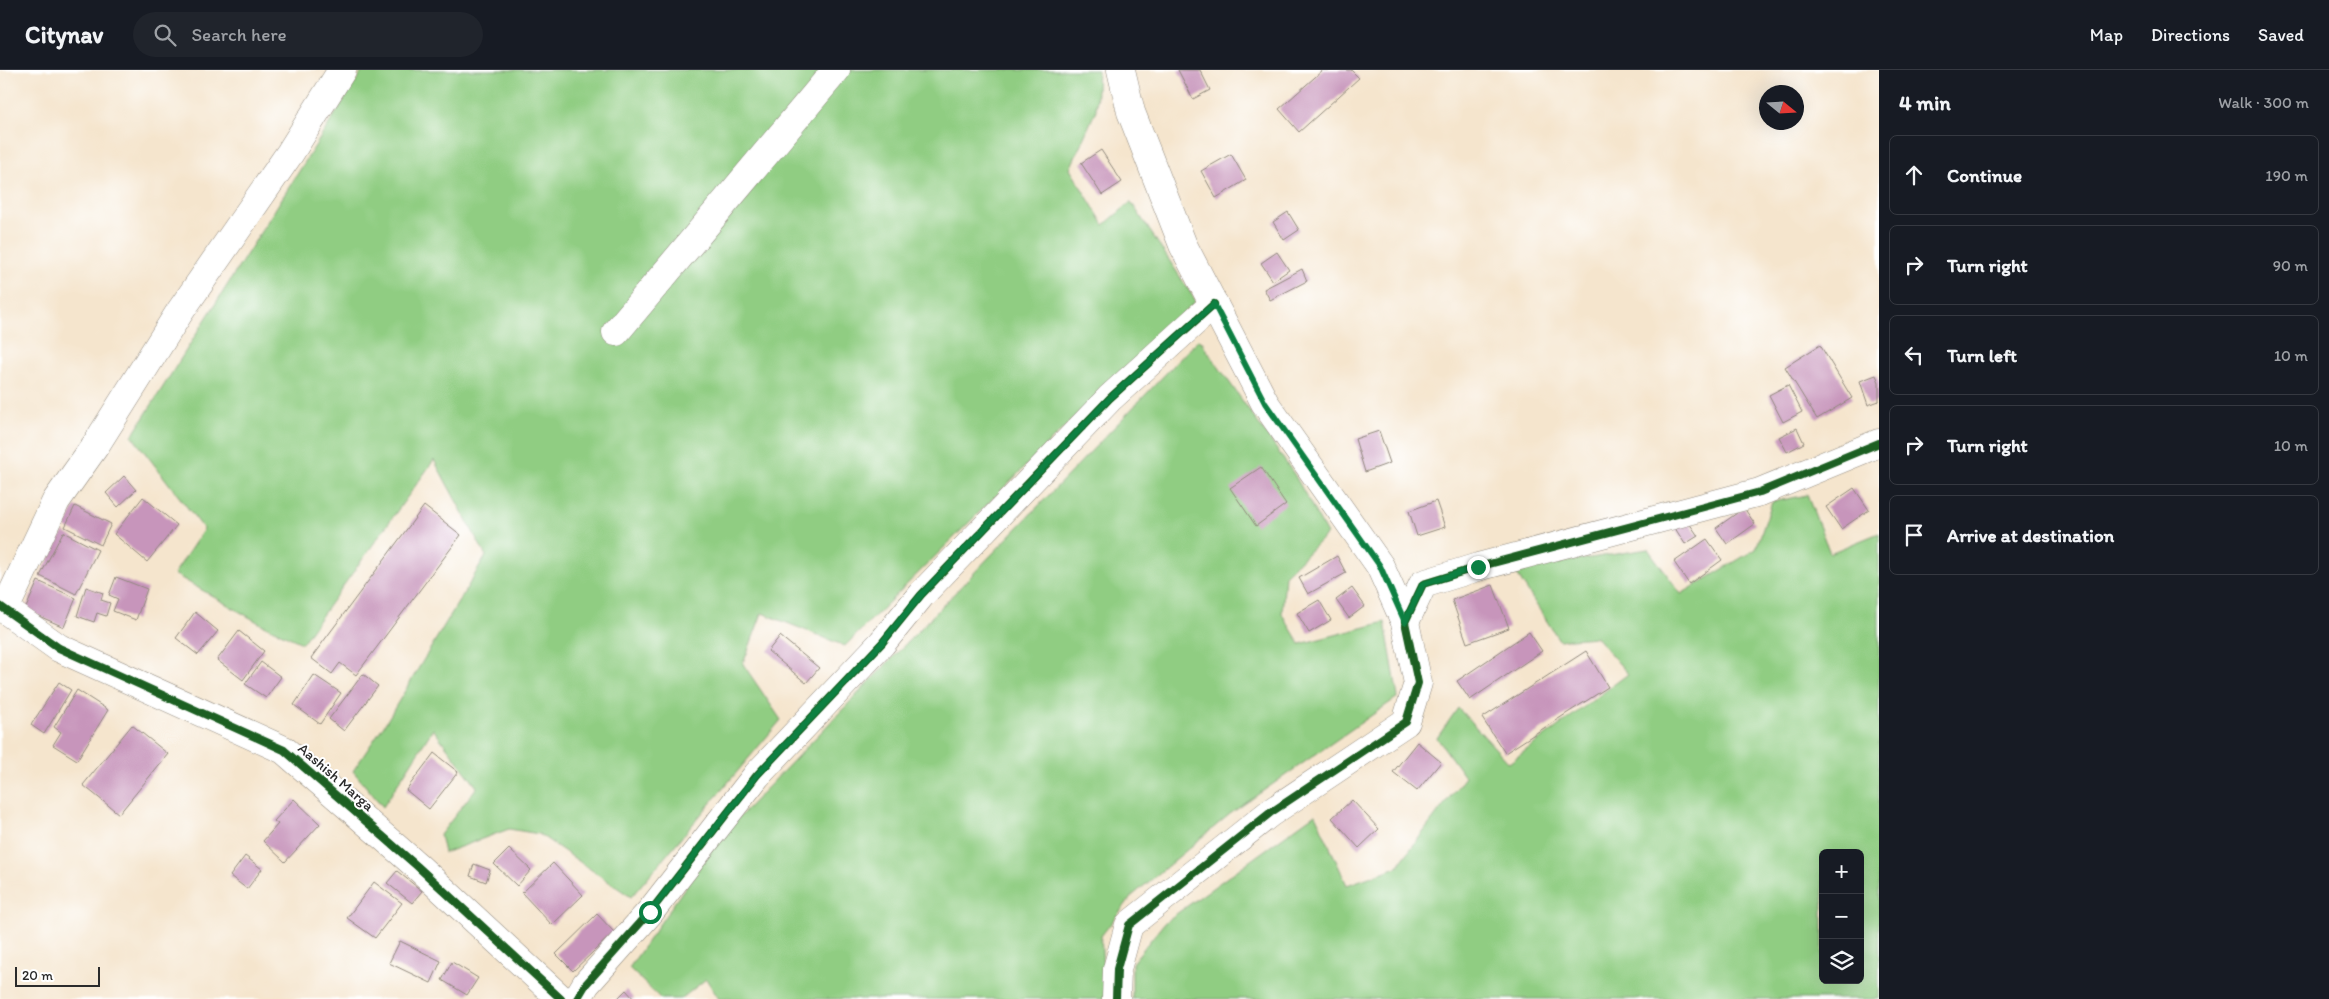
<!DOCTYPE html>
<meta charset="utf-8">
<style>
body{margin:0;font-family:Itim,sans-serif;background:#20242c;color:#f1f3f6}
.controls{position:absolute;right:15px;bottom:15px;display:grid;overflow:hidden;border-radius:8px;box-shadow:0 5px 20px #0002}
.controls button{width:45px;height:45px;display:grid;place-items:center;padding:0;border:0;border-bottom:1px solid #363941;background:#171b24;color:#f1f3f6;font:25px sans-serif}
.compass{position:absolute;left:1759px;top:15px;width:45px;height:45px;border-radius:50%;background:#171b24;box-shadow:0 5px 20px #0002;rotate:108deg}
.scale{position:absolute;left:15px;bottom:12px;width:85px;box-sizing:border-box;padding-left:5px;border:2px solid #2b2b2b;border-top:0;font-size:14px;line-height:18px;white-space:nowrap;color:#2b2b2b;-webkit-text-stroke:4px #fff;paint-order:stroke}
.stop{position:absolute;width:15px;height:15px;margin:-11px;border:4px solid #0b8043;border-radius:50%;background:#fff}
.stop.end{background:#0b8043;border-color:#fff;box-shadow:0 1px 5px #0008}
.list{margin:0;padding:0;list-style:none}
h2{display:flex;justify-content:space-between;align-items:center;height:65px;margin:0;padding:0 20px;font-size:21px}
h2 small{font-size:16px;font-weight:400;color:#9ea1a6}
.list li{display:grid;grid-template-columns:32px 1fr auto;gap:15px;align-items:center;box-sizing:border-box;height:80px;margin:0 10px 10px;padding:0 10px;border:1px solid #363941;border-radius:8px}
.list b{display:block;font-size:19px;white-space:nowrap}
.list em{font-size:16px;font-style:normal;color:#9ea1a6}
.icon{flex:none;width:28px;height:28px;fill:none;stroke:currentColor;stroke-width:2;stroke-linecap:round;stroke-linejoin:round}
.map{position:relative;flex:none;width:1879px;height:929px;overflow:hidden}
header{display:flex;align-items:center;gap:30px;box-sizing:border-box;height:70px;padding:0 25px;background:#171b24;border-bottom:1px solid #363941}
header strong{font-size:24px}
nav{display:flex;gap:28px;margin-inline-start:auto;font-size:18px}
.search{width:350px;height:45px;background:#20242c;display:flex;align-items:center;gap:12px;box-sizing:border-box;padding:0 18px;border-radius:28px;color:#9ea1a6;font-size:19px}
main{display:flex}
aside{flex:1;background:#171b24}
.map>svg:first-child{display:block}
.green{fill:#90cd82;stroke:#5e7c56;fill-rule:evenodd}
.building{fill:#c795bb}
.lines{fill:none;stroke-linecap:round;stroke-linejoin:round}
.minor-casing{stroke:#90887c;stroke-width:29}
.minor{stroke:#fff;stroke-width:28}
.cycleway-casing{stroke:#fff;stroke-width:11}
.cycleway{stroke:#1b5e20;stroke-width:8}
.route{stroke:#0b8043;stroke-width:6}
.labels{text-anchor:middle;stroke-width:4;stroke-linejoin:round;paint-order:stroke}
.street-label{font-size:15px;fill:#2b2b2b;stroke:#fff}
</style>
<header>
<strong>Citynav</strong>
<div class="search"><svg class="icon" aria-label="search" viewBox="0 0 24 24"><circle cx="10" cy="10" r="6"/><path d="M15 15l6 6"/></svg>Search here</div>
<nav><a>Map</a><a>Directions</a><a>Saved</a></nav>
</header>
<main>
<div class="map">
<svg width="1879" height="929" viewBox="0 0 1879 929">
<rect width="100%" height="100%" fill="#fff"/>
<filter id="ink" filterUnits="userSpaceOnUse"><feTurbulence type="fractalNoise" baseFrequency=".02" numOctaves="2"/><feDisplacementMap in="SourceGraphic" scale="10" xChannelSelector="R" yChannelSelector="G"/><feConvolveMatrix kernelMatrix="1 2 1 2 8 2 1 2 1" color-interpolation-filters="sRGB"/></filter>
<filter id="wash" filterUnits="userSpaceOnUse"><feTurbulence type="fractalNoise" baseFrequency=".0096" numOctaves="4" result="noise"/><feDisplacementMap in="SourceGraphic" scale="20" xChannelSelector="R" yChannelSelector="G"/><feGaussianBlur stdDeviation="1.12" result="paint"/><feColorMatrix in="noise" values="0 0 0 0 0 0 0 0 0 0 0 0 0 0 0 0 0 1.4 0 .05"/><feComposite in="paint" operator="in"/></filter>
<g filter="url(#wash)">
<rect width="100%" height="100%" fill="#f5e5cd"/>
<g class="green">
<path d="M 363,0 L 1098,0 L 1096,40 L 1070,99 L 1104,155 L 1131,132 L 1196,231 L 1077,345 L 845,576 L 762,543 L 743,594 L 781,650 L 631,827 L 539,764 L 509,759 L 444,783 L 440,765 L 477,717 L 433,659 L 383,737 L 353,701 L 388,649 L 486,486 L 434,390 L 302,573 L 261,554 L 174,504 L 204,459 L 132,366 Z"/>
<path d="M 1199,269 L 1294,404 L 1327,464 L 1285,505 L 1282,544 L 1300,574 L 1385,552 L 1398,627 L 1230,744 L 1133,825 L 1101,866 L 1105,929 L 719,929 L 706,909 L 681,929 L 661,929 L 629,898 L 720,767 Z"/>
<path d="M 1807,425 L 1830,483 L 1879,463 L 1879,929 L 1132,929 L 1132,893 L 1165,852 L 1315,744 L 1347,815 L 1397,797 L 1465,707 L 1437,668 L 1458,638 L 1509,693 L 1628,604 L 1596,567 L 1559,570 L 1514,500 L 1648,479 L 1681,524 L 1756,479 L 1772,432 ZM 1823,783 L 1860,783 L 1860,910 L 1823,910 Z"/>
</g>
<g id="blocks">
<g class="building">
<path d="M 1178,0 L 1200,0 L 1210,20 L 1193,29 Z"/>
<path d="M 1323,0 L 1351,0 L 1359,8 L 1299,62 L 1279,39 Z"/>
<path d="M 1101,80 L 1122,112 L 1102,125 L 1081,93 Z"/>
<path d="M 1231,84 L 1246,110 L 1216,128 L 1201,101 Z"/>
<path d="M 1288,142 L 1299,160 L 1284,170 L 1273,152 Z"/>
<path d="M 1277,182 L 1289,200 L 1273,211 L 1261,193 Z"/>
<path d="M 1302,199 L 1307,211 L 1270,230 L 1264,219 Z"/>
<path d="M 1820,275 L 1852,328 L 1817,349 L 1785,297 Z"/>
<path d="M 1876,305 L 1879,312 L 1879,331 L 1868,335 L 1860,311 Z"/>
<path d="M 1788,315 L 1802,342 L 1783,352 L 1769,325 Z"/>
<path d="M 1797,358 L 1804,373 L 1787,382 L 1779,367 Z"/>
<path d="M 1379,361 L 1390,393 L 1365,402 L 1355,369 Z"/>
<path d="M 1261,397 L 1286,434 L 1256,456 L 1230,418 Z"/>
<path d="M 124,406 L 136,420 L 118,437 L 106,423 Z"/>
<path d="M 1854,418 L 1869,440 L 1841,459 L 1826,437 Z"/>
<path d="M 143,427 L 177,455 L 147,492 L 114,464 Z"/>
<path d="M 1436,431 L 1445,457 L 1417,466 L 1409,441 Z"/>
<path d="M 75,436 L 111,454 L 101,475 L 65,457 Z"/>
<path d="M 424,436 L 461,465 L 356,605 L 340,593 L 332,604 L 311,588 Z"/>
<path d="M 1744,438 L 1755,454 L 1727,474 L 1716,458 Z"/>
<path d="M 1685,447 L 1698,466 L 1685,474 L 1673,455 Z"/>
<path d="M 63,462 L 98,480 L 76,524 L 40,506 Z"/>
<path d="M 1707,469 L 1722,490 L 1689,514 L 1674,492 Z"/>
<path d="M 1337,486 L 1346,503 L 1308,524 L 1299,508 Z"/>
<path d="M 116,507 L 147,519 L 136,550 L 113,541 L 118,529 L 109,525 Z"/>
<path d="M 38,511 L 76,528 L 64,557 L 25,540 Z"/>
<path d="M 1493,515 L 1509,558 L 1467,573 L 1452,530 Z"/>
<path d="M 86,517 L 103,523 L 101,530 L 110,533 L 106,546 L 97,543 L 94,552 L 77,546 Z"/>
<path d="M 1352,518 L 1365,536 L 1349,548 L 1336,530 Z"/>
<path d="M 1319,530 L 1331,550 L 1309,563 L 1297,543 Z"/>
<path d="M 195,542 L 218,561 L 198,585 L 176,568 Z"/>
<path d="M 239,561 L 264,581 L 243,610 L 217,590 Z"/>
<path d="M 1529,562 L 1542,581 L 1470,630 L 1457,611 Z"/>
<path d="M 780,566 L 819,598 L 806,613 L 768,581 Z"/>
<path d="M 1586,581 L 1608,617 L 1505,683 L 1482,648 Z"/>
<path d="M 261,592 L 281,607 L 266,628 L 245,614 Z"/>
<path d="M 363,604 L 378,616 L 344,661 L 329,649 Z"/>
<path d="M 314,605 L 341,623 L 320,654 L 294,635 Z"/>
<path d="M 59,612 L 71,620 L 44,664 L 31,655 Z"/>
<path d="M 77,620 L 108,640 L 77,690 L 53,675 L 61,662 L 54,657 Z"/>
<path d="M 132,655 L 168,684 L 119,744 L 83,715 Z"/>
<path d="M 1417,672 L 1441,692 L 1417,721 L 1393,702 Z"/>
<path d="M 434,683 L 458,702 L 429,739 L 406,720 Z"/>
<path d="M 294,729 L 320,754 L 285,792 L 263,771 L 278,754 L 274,751 Z"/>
<path d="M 1352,730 L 1379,759 L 1359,778 L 1332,748 Z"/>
<path d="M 509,779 L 531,800 L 517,816 L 494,794 Z"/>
<path d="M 245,786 L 262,799 L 247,819 L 230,806 Z"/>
<path d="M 553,793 L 583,825 L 552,855 L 522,823 Z"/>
<path d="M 474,794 L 490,800 L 486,812 L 470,806 Z"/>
<path d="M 397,801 L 422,821 L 412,833 L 387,813 Z"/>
<path d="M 374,812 L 402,833 L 375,868 L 347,848 Z"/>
<path d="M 597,844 L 614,862 L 573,901 L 556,884 Z"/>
<path d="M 400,871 L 441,891 L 431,913 L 389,893 Z"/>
<path d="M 452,892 L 478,908 L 467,925 L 442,910 Z"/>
<path d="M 626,920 L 634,929 L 617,929 Z"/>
</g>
</g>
</g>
<g filter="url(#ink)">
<use href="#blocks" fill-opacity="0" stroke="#90887c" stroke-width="1"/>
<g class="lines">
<defs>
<g id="minor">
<path d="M 1121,0 L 1131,42 L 1183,175 L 1265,333 L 1380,496 L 1405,552"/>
<path d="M 616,262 L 836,0"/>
<path d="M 0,536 L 59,578 L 284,680 L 417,796 L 561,929"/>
<path d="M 5,539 L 56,431 L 95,376 L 179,243 L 290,83 L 342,0"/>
<path d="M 577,929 L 586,914 L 650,842 L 757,705 L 882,573 L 921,525 L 1110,328 L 1214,234"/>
<path d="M 1116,929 L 1117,899 L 1129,855 L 1270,743 L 1406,652 L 1418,613 L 1405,552 L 1423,514 L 1478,497 L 1760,422 L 1879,373"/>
</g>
</defs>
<use href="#minor" class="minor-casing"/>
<use href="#minor" class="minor"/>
<defs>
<g id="cycleway">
<path d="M 0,536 L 59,578 L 284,680 L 417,796 L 561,929"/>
<path d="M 577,929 L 586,914 L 650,842 L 757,705 L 882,573 L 921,525 L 1110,328 L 1214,234"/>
<path d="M 1116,929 L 1117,899 L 1129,855 L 1270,743 L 1406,652 L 1418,613 L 1405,552 L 1423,514 L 1478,497 L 1760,422 L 1879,373"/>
</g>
</defs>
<use href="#cycleway" class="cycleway-casing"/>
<use href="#cycleway" class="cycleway"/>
</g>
</g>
<g class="lines" filter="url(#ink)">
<path class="route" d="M 650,842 L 757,705 L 882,573 L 921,525 L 1110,328 L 1214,234 L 1265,333 L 1380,496 L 1405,552 L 1423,514 L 1478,497"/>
</g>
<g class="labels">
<g class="street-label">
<text transform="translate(336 707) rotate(41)" y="5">Aashish Marga</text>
</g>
</g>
</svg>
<div class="controls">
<button>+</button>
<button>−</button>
<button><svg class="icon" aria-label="layers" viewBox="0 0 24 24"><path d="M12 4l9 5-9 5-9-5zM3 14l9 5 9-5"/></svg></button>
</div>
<svg class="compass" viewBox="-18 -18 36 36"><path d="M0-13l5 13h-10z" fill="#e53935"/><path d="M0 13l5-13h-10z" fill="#9ea1a6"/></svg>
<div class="scale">20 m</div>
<div class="stop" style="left:650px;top:842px"></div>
<div class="stop end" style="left:1478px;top:497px"></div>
</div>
<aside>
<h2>4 min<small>Walk · 300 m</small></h2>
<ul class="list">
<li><svg class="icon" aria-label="ahead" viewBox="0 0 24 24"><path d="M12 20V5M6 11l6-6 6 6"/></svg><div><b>Continue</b></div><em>190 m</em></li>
<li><svg class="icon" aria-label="right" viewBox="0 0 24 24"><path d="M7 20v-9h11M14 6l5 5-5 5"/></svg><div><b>Turn right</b></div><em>90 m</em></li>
<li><svg class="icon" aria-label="left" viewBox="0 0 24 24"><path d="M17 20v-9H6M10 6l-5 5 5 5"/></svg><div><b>Turn left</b></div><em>10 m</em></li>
<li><svg class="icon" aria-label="right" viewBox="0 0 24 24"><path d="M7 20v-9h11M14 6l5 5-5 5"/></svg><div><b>Turn right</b></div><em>10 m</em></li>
<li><svg class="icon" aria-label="arrive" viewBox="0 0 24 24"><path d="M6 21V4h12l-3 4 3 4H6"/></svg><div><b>Arrive at destination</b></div></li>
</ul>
</aside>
</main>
